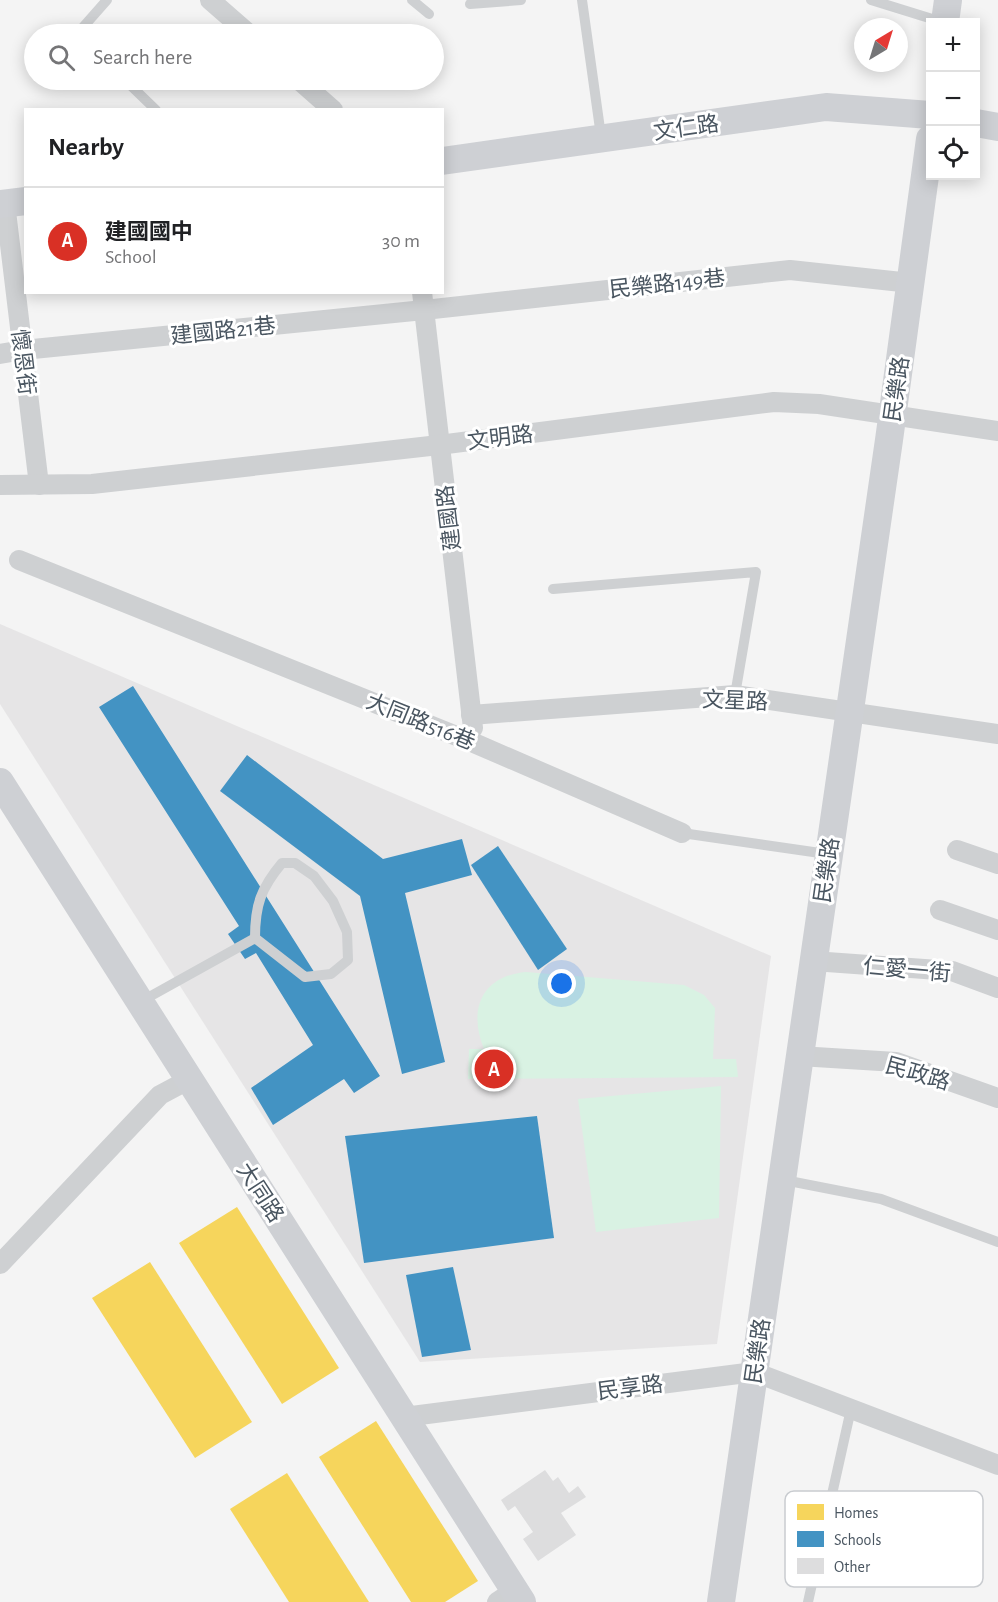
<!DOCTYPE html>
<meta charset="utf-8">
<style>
body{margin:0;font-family:"Alegreya Sans","Noto Sans TC",sans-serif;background:#f6f6f6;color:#202124}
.controls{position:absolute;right:18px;top:18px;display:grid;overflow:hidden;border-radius:0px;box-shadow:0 3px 15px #0003}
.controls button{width:54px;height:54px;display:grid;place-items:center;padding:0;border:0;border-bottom:2px solid #e0e0e0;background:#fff;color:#202124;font:30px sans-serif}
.compass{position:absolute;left:854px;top:18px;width:54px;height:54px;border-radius:50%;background:#fff;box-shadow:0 3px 15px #0003;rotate:38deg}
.you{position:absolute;left:562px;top:984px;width:21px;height:21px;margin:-15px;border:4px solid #fff;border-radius:50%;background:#1a73e8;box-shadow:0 0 0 9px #1a73e833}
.badge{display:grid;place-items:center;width:39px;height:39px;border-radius:50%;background:#d93025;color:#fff;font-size:20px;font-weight:700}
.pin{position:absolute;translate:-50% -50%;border:3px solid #fff;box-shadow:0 2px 6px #0006}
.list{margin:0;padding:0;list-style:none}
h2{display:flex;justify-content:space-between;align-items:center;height:78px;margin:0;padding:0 24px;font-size:26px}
h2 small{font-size:20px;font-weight:400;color:#757577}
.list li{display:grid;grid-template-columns:39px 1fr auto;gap:18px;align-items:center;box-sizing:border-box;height:108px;padding:0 24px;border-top:2px solid #e0e0e0}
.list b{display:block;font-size:22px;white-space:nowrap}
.list p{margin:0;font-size:20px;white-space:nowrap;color:#757577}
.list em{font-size:20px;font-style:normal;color:#757577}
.icon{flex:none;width:33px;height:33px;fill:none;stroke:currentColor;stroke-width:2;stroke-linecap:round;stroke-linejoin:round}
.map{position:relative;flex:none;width:998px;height:1602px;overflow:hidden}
.search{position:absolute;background:#fff;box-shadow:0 3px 15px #0003;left:24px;top:24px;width:420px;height:66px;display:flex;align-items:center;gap:15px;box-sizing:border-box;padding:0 21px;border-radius:33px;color:#757577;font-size:22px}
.panel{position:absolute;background:#fff;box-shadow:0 3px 15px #0003;left:24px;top:108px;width:420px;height:186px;border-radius:0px}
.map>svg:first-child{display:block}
.education{fill:#e6e5e6}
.green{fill:#d9f2e3}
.homes{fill:#f6d55c}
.schools{fill:#4393c3}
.building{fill:#ddddde}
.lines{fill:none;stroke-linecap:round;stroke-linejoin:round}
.lane{stroke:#ced0d2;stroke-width:10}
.street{stroke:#ced0d2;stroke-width:20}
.secondary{stroke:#ced0d4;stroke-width:28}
.labels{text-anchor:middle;stroke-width:6;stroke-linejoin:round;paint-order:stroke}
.street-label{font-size:22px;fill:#4a5661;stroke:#fff}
.key{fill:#fff;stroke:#c9ccd0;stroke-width:1.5}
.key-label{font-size:16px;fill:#4a5661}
</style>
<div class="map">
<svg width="998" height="1602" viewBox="0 0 998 1602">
<rect width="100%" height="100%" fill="#f4f4f4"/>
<path class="education" d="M 0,624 L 771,956 L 717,1344 L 420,1362 L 0,704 Z"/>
<g class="green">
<path d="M 526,972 L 684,985 L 704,995 L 715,1008 L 713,1059 L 736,1059 L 738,1077 L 468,1079 L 469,1049 L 484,1049 C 468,1010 481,976 526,972 Z"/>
<path d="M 721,1086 L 719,1218 L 596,1232 L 578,1099 Z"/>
</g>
<g class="homes">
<path d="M 237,1207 L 339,1368 L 282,1404 L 179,1243 Z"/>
<path d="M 150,1262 L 252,1422 L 195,1458 L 92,1298 Z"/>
<path d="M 376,1421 L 478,1581 L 445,1602 L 411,1602 L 319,1457 Z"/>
<path d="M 287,1473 L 369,1602 L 289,1602 L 230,1509 Z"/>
</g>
<g class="schools">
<path d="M 133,686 L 380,1076 L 354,1093 L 344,1079 L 273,1125 L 251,1088 L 313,1045 L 256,953 L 245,959 L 228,934 L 239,926 L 99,707 Z"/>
<path d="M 247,755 L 383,859 L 462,839 L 472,875 L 405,893 L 445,1062 L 402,1074 L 360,896 L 220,791 Z"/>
<path d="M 498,846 L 567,949 L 538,970 L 471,865 Z"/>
<path d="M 537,1116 L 554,1238 L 364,1263 L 345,1136 Z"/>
<path d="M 453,1267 L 471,1350 L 422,1357 L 406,1275 Z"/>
</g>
<path class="building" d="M 545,1470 L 553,1481 L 558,1477 L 569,1493 L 578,1486 L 586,1497 L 561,1513 L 576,1535 L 538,1561 L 523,1539 L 533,1532 L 515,1506 L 508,1511 L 501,1500 Z"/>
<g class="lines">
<g class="lane">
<path d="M 412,0 L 429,14"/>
<path d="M 582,0 L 601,136"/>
<path d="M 871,0 L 942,22"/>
<path d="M 470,4 L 521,0"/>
<path d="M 77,34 L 107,0"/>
<path d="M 125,80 L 156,110"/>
<path d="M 553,589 L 756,572 L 735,695"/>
<path d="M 682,833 L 827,854"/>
<path d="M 140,1002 L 255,938 L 305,977 L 331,974 L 348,960 L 347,932 L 333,901 L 314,876 L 295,863 L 282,863 C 261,888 255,905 255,938"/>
<path d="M 784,1180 L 881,1199 L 998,1242"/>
<path d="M 808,1602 L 851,1409"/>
</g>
<g class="street">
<path d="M 210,0 L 249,34"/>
<path d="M 299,80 L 333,110"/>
<path d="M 5,203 L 39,485"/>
<path d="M 422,292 L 473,728"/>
<path d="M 0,354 L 23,350 L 424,310 L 790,270 L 911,283"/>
<path d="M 0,485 L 92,484 L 439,445 L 774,402 L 819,404 L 998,431"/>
<path d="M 19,560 L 474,743 L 682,833"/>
<path d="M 471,715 L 735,695 L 998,734"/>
<path d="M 957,850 L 998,864"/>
<path d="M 940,910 L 998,930"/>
<path d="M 813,961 L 952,971 L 998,988"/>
<path d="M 799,1056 L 896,1062 L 998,1098"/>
<path d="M 0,1264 L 160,1095 L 190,1079"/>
<path d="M 404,1417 L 754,1372 L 998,1465"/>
<path d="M 497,1602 L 515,1590"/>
</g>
<g class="secondary">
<path d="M 945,22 L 948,0"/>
<path d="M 976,123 L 998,127"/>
<path d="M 442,161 L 826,107 L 930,115"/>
<path d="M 0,204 L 26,201"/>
<path d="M 0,782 L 522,1602"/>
<path d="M 721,1602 L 889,440 L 930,139"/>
</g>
</g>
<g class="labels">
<g class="street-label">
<text transform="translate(686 127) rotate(-8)" y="8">文仁路</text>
<text transform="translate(667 283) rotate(-6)" y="8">民樂路149巷</text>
<text transform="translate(223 330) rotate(-6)" y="8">建國路21巷</text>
<text transform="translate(24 362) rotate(83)" y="8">懷恩街</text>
<text transform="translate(896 389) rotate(-82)" y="8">民樂路</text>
<text transform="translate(500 437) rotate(-7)" y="8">文明路</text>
<text transform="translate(448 518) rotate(-97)" y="8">建國路</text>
<text transform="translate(735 700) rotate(2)" y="8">文星路</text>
<text transform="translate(421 721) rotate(22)" y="8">大同路516巷</text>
<text transform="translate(826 870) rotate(-82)" y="8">民樂路</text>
<text transform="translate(907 969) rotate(5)" y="8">仁愛一街</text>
<text transform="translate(918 1073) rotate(16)" y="8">民政路</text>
<text transform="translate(261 1192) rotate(57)" y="8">大同路</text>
<text transform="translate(757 1351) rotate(-82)" y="8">民樂路</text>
<text transform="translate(630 1387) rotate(-7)" y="8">民享路</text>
</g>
</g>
<rect x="785" y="1491" width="198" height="96" rx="9" class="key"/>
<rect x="797" y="1504" width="27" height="16" fill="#f6d55c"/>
<rect x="797" y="1531" width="27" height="16" fill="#4393c3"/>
<rect x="797" y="1558" width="27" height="16" fill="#ddddde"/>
<g class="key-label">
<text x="834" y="1518">Homes</text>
<text x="834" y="1545">Schools</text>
<text x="834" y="1572">Other</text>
</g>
</svg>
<div class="controls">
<button>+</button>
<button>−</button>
<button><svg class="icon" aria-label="locate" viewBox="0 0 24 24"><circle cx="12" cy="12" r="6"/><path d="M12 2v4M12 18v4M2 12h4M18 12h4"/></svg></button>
</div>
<svg class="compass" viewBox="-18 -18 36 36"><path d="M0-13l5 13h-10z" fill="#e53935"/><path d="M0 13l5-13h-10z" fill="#757577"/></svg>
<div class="you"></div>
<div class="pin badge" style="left:494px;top:1069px">A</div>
<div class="search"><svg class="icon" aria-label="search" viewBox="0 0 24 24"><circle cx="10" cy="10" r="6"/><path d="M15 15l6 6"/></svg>Search here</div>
<section class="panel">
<h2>Nearby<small></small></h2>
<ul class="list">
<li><span class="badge">A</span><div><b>建國國中</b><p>School</p></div><em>30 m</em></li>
</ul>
</section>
</div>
